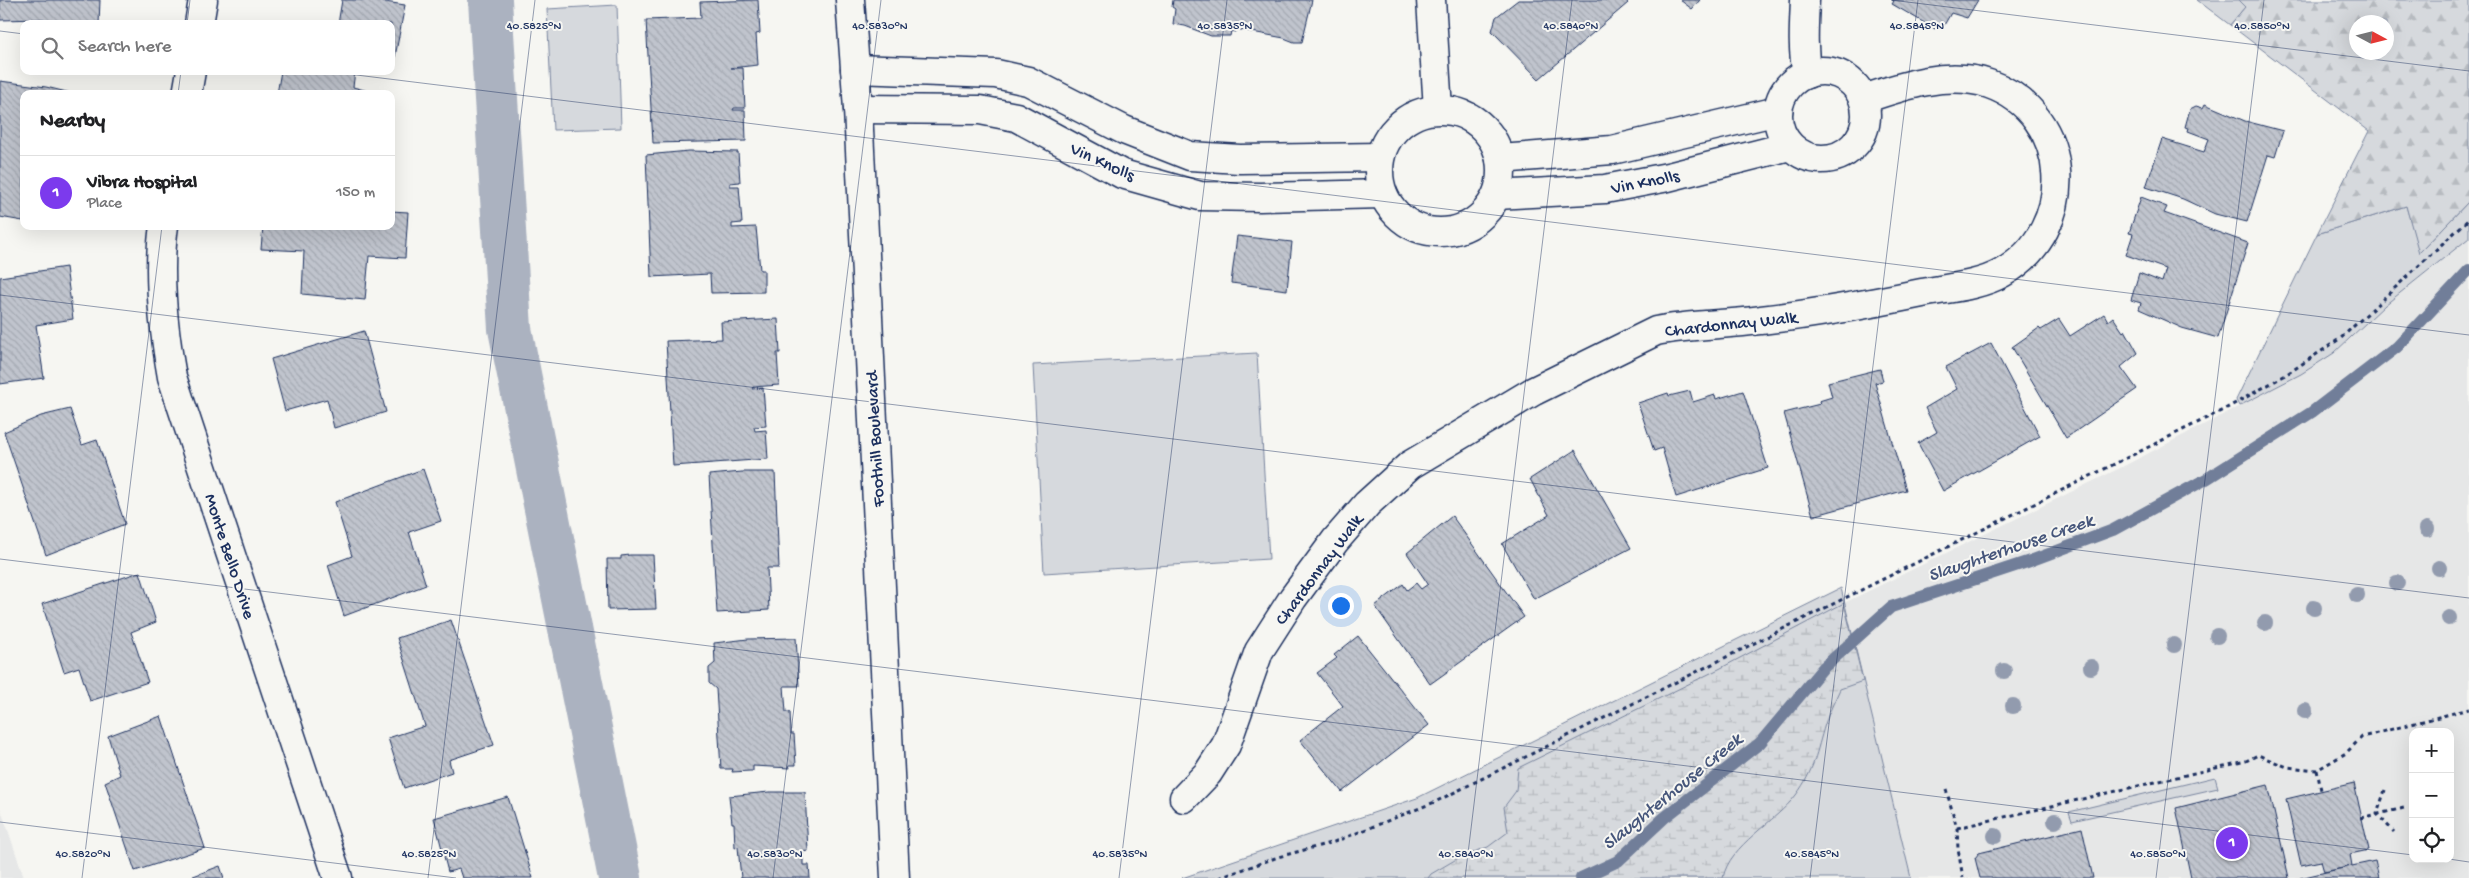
<!DOCTYPE html>
<meta charset="utf-8">
<style>
body{margin:0;font-family:"Gochi Hand",sans-serif;background:#f2f2f2;color:#202124}
.controls{position:absolute;right:15px;bottom:15px;display:grid;overflow:hidden;border-radius:10px;box-shadow:0 5px 20px #0002}
.controls button{width:45px;height:45px;display:grid;place-items:center;padding:0;border:0;border-bottom:1px solid #e0e0e0;background:#fff;color:#202124;font:25px sans-serif}
.compass{position:absolute;left:2349px;top:15px;width:45px;height:45px;border-radius:50%;background:#fff;box-shadow:0 5px 20px #0002;rotate:97deg}
.you{position:absolute;left:1340px;top:605px;width:18px;height:18px;margin:-12px;border:4px solid #fff;border-radius:50%;background:#1a73e8;box-shadow:0 0 0 8px #1a73e833}
.badge{display:grid;place-items:center;width:32px;height:32px;border-radius:50%;background:#7c3aed;color:#fff;font-size:16px;font-weight:700}
.pin{position:absolute;translate:-50% -50%;border:2px solid #fff;box-shadow:0 1px 5px #0006}
.list{margin:0;padding:0;list-style:none}
h2{display:flex;justify-content:space-between;align-items:center;height:65px;margin:0;padding:0 20px;font-size:21px}
h2 small{font-size:16px;font-weight:400;color:#757577}
.list li{display:grid;grid-template-columns:32px 1fr auto;gap:15px;align-items:center;box-sizing:border-box;height:75px;padding:0 20px;border-top:1px solid #e0e0e0}
.list b{display:block;font-size:19px;white-space:nowrap}
.list p{margin:0;font-size:16px;white-space:nowrap;color:#757577}
.list em{font-size:16px;font-style:normal;color:#757577}
.icon{flex:none;width:28px;height:28px;fill:none;stroke:currentColor;stroke-width:2;stroke-linecap:round;stroke-linejoin:round}
.map{position:relative;flex:none;width:2469px;height:878px;overflow:hidden}
.search{position:absolute;background:#fff;box-shadow:0 5px 20px #0002;left:20px;top:20px;width:375px;height:55px;display:flex;align-items:center;gap:12px;box-sizing:border-box;padding:0 18px;border-radius:10px;color:#757577;font-size:19px}
.panel{position:absolute;background:#fff;box-shadow:0 5px 20px #0002;left:20px;top:90px;width:375px;height:140px;border-radius:10px}
.map>svg:first-child{display:block}
.built{fill:#e6e7e7;fill-rule:evenodd}
.green{fill:#d6d9dd;stroke:#78849e}
.forest{fill:url(#forest-firs);stroke:#78849e;fill-rule:evenodd}
.wetland{fill:url(#wetland-marsh);stroke:#78849e}
.lines{fill:none;stroke-linecap:round;stroke-linejoin:round}
.stream{stroke:#717e99;stroke-width:12}
.canal{stroke:#abb2c0;stroke-width:44}
.building{fill:url(#building-back-hatch);stroke:#1b2f5e}
.minor-casing{stroke:#1b2f5e;stroke-width:31}
.path{stroke:#1b2f5e;stroke-width:3;stroke-dasharray:4 4;stroke-linecap:butt}
.minor{stroke:#f6f6f2;stroke-width:28}
.tree{fill:#929bae}
.ticks{fill:none;stroke:#1b2f5e;stroke-width:1;stroke-opacity:0.45}
.labels{text-anchor:middle;stroke-width:4;stroke-linejoin:round;paint-order:stroke}
.street-label{font-size:18px;fill:#1b2f5e;stroke:#f6f6f2}
.water-label{font-size:19px;font-style:italic;fill:#46567b;stroke:#f6f6f2}
.ticks-label{font-size:12px;text-anchor:middle;fill:#1b2f5e;stroke:#f6f6f2;stroke-width:4;stroke-linejoin:round;paint-order:stroke}
</style>
<div class="map">
<svg width="2469" height="878" viewBox="0 0 2469 878">
<defs>
<pattern id="forest-firs" width="22" height="20" patternUnits="userSpaceOnUse" patternTransform="scale(1.25)"><rect width="22" height="20" fill="#d6d9dd"/><path d="M5 1l3.5 6h-7zM16 11l3.5 6h-7z" fill="#b7bbc0"/></pattern>
<pattern id="wetland-marsh" width="20" height="14" patternUnits="userSpaceOnUse" patternTransform="scale(1.25)"><rect width="20" height="14" fill="#d6d9dd"/><path d="M1 5h8M5 5V1M11 12h8M15 12V8" fill="none" stroke="#b7bbc0"/></pattern>
<pattern id="building-back-hatch" width="6" height="6" patternUnits="userSpaceOnUse" patternTransform="scale(1.25)"><rect width="6" height="6" fill="#c0c4cd"/><path d="M-1 5l2 2M0 0l6 6M5-1l2 2" fill="none" stroke="#a4a9b2"/></pattern>
</defs>
<rect width="100%" height="100%" fill="#f6f6f2"/>
<filter id="ink" filterUnits="userSpaceOnUse"><feTurbulence type="fractalNoise" baseFrequency=".02" numOctaves="2"/><feDisplacementMap in="SourceGraphic" scale="10" xChannelSelector="R" yChannelSelector="G"/><feConvolveMatrix kernelMatrix="1 2 1 2 8 2 1 2 1" color-interpolation-filters="sRGB"/></filter>
<g filter="url(#ink)">
<g class="built">
<path d="M 2469,238 L 2469,878 L 1911,878 L 1844,603 L 2122,467 L 2301,374 L 2334,353 L 2385,305 ZM 2413,732 L 2450,732 L 2450,859 L 2413,859 Z"/>
<path d="M 0,808 L 7,827 L 24,878 L 0,878 Z"/>
</g>
<g class="green">
<path d="M 2197,0 L 2238,0 L 2245,7 L 2230,25 Z"/>
<path d="M 617,5 L 621,128 L 553,130 L 547,9 Z"/>
<path d="M 2469,201 L 2469,238 L 2385,305 L 2334,353 L 2301,374 L 2239,406 L 2236,400 L 2317,234 L 2406,206 L 2420,252 Z"/>
<path d="M 1257,353 L 1269,559 L 1044,573 L 1033,365 Z"/>
<path d="M 1841,588 L 1911,878 L 1182,878 L 1417,798 Z"/>
<path d="M 2215,777 L 2218,788 L 2072,821 L 2069,812 Z"/>
</g>
<path class="forest" d="M 2238,0 L 2469,0 L 2469,201 L 2419,253 L 2406,206 L 2317,234 L 2369,131 L 2230,25 L 2245,7 ZM 2356,22 L 2386,22 L 2386,52 L 2356,52 Z"/>
<path class="wetland" d="M 1844,603 L 1863,681 L 1840,689 C 1835,700 1829,712 1825,724 C 1816,753 1815,769 1796,795 C 1776,822 1729,845 1723,878 L 1428,878 L 1431,874 L 1460,857 L 1488,847 L 1508,832 L 1504,807 L 1516,791 L 1518,768 L 1721,668 Z"/>
<g class="lines">
<path class="stream" d="M 1581,878 L 1618,861 L 1664,818 L 1760,743 L 1823,668 L 1891,607 L 2030,561 L 2113,530 L 2208,478 L 2312,412 L 2397,347 L 2469,270"/>
<path class="canal" d="M 490,0 L 510,329 L 620,878"/>
</g>
<g class="building">
<path d="M 0,0 L 100,0 L 99,24 L 44,24 L 44,19 L 0,20 Z"/>
<path d="M 342,0 L 372,0 L 405,5 L 395,57 L 391,56 L 391,24 L 338,24 Z"/>
<path d="M 758,0 L 760,33 L 756,34 L 758,65 L 731,68 L 743,68 L 745,108 L 734,108 L 733,110 L 745,110 L 746,141 L 653,143 L 646,20 L 701,18 L 700,2 Z"/>
<path d="M 1173,0 L 1312,0 L 1302,42 L 1294,42 L 1284,38 L 1236,29 L 1235,32 L 1231,31 L 1230,36 L 1211,36 L 1185,26 L 1173,24 L 1175,9 L 1172,7 Z"/>
<path d="M 1518,0 L 1625,0 L 1628,3 L 1539,79 L 1492,31 L 1496,17 Z"/>
<path d="M 1680,0 L 1700,0 L 1692,9 Z"/>
<path d="M 1892,0 L 1978,0 L 1967,18 L 1951,13 L 1943,27 L 1938,25 L 1935,29 L 1892,4 L 1894,1 Z"/>
<path d="M 281,71 L 355,71 L 353,87 L 379,94 L 277,94 Z"/>
<path d="M 0,81 L 46,87 L 75,94 L 24,94 L 23,221 L 0,217 Z"/>
<path d="M 2205,104 L 2245,121 L 2283,131 L 2275,157 L 2268,155 L 2247,222 L 2215,214 L 2183,199 L 2146,187 L 2162,139 L 2204,152 L 2209,139 L 2188,131 L 2189,128 L 2185,127 L 2190,109 L 2196,106 L 2203,108 Z"/>
<path d="M 689,151 L 738,152 L 740,182 L 730,183 L 730,186 L 739,186 L 742,223 L 732,224 L 732,228 L 756,227 L 760,270 L 764,270 L 764,292 L 711,293 L 710,274 L 651,277 L 646,155 Z"/>
<path d="M 2141,197 L 2167,207 L 2164,213 L 2248,243 L 2218,338 L 2182,328 L 2139,309 L 2141,303 L 2131,300 L 2139,273 L 2162,282 L 2166,269 L 2126,255 L 2133,234 L 2129,233 Z"/>
<path d="M 391,211 L 408,212 L 405,258 L 369,256 L 365,300 L 302,294 L 304,251 L 261,249 L 263,226 L 391,226 Z"/>
<path d="M 1237,236 L 1292,242 L 1287,290 L 1231,283 Z"/>
<path d="M 66,267 L 73,319 L 36,325 L 44,378 L 0,384 L 0,277 Z"/>
<path d="M 2104,314 L 2108,321 L 2113,317 L 2123,332 L 2125,330 L 2138,353 L 2121,367 L 2137,389 L 2066,438 L 2012,347 L 2039,328 L 2041,330 L 2059,319 L 2070,336 Z"/>
<path d="M 778,319 L 780,353 L 777,353 L 779,385 L 753,387 L 752,389 L 763,388 L 766,426 L 754,427 L 755,431 L 766,430 L 768,459 L 673,466 L 666,341 L 722,339 L 721,322 Z"/>
<path d="M 364,331 L 386,412 L 334,428 L 327,399 L 285,411 L 271,359 Z"/>
<path d="M 1991,343 L 2040,436 L 1943,491 L 1918,443 L 1937,432 L 1925,408 L 1957,389 L 1946,367 Z"/>
<path d="M 1880,369 L 1883,381 L 1875,383 L 1906,490 L 1813,516 L 1784,413 L 1820,404 L 1819,401 L 1832,397 L 1828,382 Z"/>
<path d="M 1690,391 L 1693,402 L 1715,395 L 1716,399 L 1743,391 L 1768,468 L 1676,497 L 1662,448 L 1654,451 L 1638,403 L 1668,393 L 1669,396 Z"/>
<path d="M 70,409 L 82,445 L 97,440 L 125,524 L 46,555 L 4,432 L 41,416 Z"/>
<path d="M 1575,450 L 1631,548 L 1534,599 L 1502,544 L 1549,515 L 1530,479 Z"/>
<path d="M 423,469 L 441,521 L 409,532 L 426,585 L 344,616 L 328,565 L 352,556 L 335,502 Z"/>
<path d="M 742,472 L 775,472 L 779,568 L 767,568 L 769,610 L 717,613 L 709,475 Z"/>
<path d="M 1452,516 L 1524,617 L 1430,684 L 1375,606 L 1403,584 L 1407,590 L 1416,583 L 1421,589 L 1428,584 L 1407,553 Z"/>
<path d="M 630,555 L 653,555 L 656,609 L 608,610 L 607,559 L 621,559 L 621,556 Z"/>
<path d="M 140,572 L 156,622 L 131,632 L 148,682 L 90,701 L 79,667 L 64,672 L 42,604 Z"/>
<path d="M 451,620 L 494,745 L 449,760 L 452,772 L 404,788 L 388,738 L 425,726 L 397,638 Z"/>
<path d="M 1358,636 L 1429,725 L 1342,792 L 1300,740 L 1343,706 L 1317,673 L 1337,658 L 1334,655 Z"/>
<path d="M 796,638 L 799,686 L 784,686 L 786,712 L 790,712 L 791,734 L 794,734 L 796,765 L 789,765 L 790,768 L 753,766 L 753,771 L 750,771 L 732,772 L 733,769 L 721,769 L 716,689 L 709,683 L 709,668 L 715,663 L 714,643 L 748,639 Z"/>
<path d="M 161,716 L 205,848 L 135,871 L 105,782 L 120,775 L 108,736 Z"/>
<path d="M 2354,783 L 2369,850 L 2350,854 L 2352,866 L 2324,872 L 2321,861 L 2301,865 L 2286,799 Z"/>
<path d="M 2268,785 L 2289,878 L 2191,878 L 2176,808 Z"/>
<path d="M 769,792 L 805,792 L 808,851 L 803,852 L 803,865 L 809,865 L 810,878 L 741,878 L 738,847 L 735,848 L 734,823 L 732,823 L 729,796 Z"/>
<path d="M 508,797 L 533,878 L 462,878 L 459,869 L 448,872 L 434,818 Z"/>
<path d="M 2082,828 L 2093,878 L 1980,878 L 1975,858 L 1979,853 Z"/>
<path d="M 2375,861 L 2379,878 L 2300,878 L 2352,866 Z"/>
<path d="M 220,866 L 224,878 L 188,878 Z"/>
</g>
<g class="lines">
<defs>
<g id="minor">
<path d="M 850,0 L 858,109 L 895,878"/>
<path d="M 1431,0 L 1438,109"/>
<path d="M 1805,0 C 1804,25 1802,48 1807,74"/>
<path d="M 199,24 L 203,0"/>
<path d="M 855,69 L 996,74 L 1028,81 L 1124,130 L 1190,156 L 1240,159 L 1380,157"/>
<circle cx="1822" cy="115" r="44"/>
<path d="M 187,94 L 191,71"/>
<path d="M 858,109 L 980,110 L 1016,117 L 1122,174 L 1200,196 L 1260,197 L 1383,194"/>
<circle cx="1440" cy="171" r="61"/>
<path d="M 1500,159 L 1612,150 L 1778,111"/>
<path d="M 1497,195 L 1605,189 L 1668,177 L 1790,146"/>
<path d="M 164,226 C 157,272 164,332 172,377 L 338,878"/>
<path d="M 1184,798 L 1208,773 L 1226,745 L 1259,651 L 1293,598 L 1335,541 L 1367,504 L 1410,465 L 1534,391 L 1656,331 C 1691,324 1726,325 1761,320 C 1816,314 1869,304 1922,293 C 1948,288 1979,286 2002,273 C 2079,230 2074,114 1989,84 C 1948,70 1902,86 1864,99"/>
</g>
</defs>
<use href="#minor" class="minor-casing"/>
<g class="path">
<path d="M 2317,770 L 2321,790"/>
<path d="M 1946,789 L 1957,828 L 1958,849 L 1963,878"/>
<path d="M 2385,790 L 2377,814 L 2394,832"/>
<path d="M 2361,818 L 2404,808"/>
<path d="M 1957,828 L 2246,761 L 2258,755 L 2287,767 L 2317,770 L 2346,753 L 2362,737 L 2469,709"/>
<path d="M 1219,878 L 1278,857 L 1334,842 L 1435,802 L 2225,409 L 2284,376 L 2341,338 L 2469,219"/>
</g>
<use href="#minor" class="minor"/>
</g>
<g class="tree">
<circle cx="2427" cy="529" r="8"/>
<circle cx="2439" cy="568" r="8"/>
<circle cx="2397" cy="583" r="8"/>
<circle cx="2357" cy="595" r="8"/>
<circle cx="2314" cy="608" r="8"/>
<circle cx="2449" cy="618" r="8"/>
<circle cx="2265" cy="623" r="8"/>
<circle cx="2217" cy="636" r="8"/>
<circle cx="2174" cy="645" r="8"/>
<circle cx="2091" cy="667" r="8"/>
<circle cx="2004" cy="671" r="8"/>
<circle cx="2013" cy="706" r="8"/>
<circle cx="2305" cy="711" r="8"/>
<circle cx="2055" cy="821" r="8"/>
<circle cx="1995" cy="836" r="8"/>
</g>
</g>
<path class="ticks" d="M 1891,0 L 2469,71M 187,24 L 190,0M 0,31 L 24,34M 324,71 L 2469,335M 178,94 L 181,71M 0,295 L 2469,598M 0,559 L 2413,855M 0,822 L 456,878M 2449,859 L 2469,862M 82,878 L 162,226M 428,878 L 535,0M 773,878 L 881,0M 1119,878 L 1227,0M 1465,878 L 1572,0M 1810,878 L 1918,0M 2156,878 L 2264,0"/>
<g class="labels">
<g class="street-label">
<text transform="translate(1103 161) rotate(25)" y="6">Vin Knolls</text>
<text transform="translate(1645 181) rotate(-11)" y="6">Vin Knolls</text>
<text transform="translate(1731 323) rotate(-6)" y="6">Chardonnay Walk</text>
<text transform="translate(874 439) rotate(-93)" y="6">Foothill Boulevard</text>
<text transform="translate(231 556) rotate(72)" y="6">Monte Bello Drive</text>
<text transform="translate(1318 569) rotate(-53)" y="6">Chardonnay Walk</text>
</g>
<g class="water-label">
<text transform="translate(2010 546) rotate(-19)" y="7">Slaughterhouse Creek</text>
<text transform="translate(1671 790) rotate(-39)" y="7">Slaughterhouse Creek</text>
</g>
</g>
<g class="ticks-label">
<text x="534" y="29">40.5825°N</text>
<text x="880" y="29">40.5830°N</text>
<text x="1225" y="29">40.5835°N</text>
<text x="1571" y="29">40.5840°N</text>
<text x="1917" y="29">40.5845°N</text>
<text x="2262" y="29">40.5850°N</text>
<text x="83" y="857">40.5820°N</text>
<text x="429" y="857">40.5825°N</text>
<text x="775" y="857">40.5830°N</text>
<text x="1120" y="857">40.5835°N</text>
<text x="1466" y="857">40.5840°N</text>
<text x="1812" y="857">40.5845°N</text>
<text x="2158" y="857">40.5850°N</text>
</g>
</svg>
<div class="controls">
<button>+</button>
<button>−</button>
<button><svg class="icon" aria-label="locate" viewBox="0 0 24 24"><circle cx="12" cy="12" r="6"/><path d="M12 2v4M12 18v4M2 12h4M18 12h4"/></svg></button>
</div>
<svg class="compass" viewBox="-18 -18 36 36"><path d="M0-13l5 13h-10z" fill="#e53935"/><path d="M0 13l5-13h-10z" fill="#757577"/></svg>
<div class="you"></div>
<div class="pin badge" style="left:2232px;top:843px">1</div>
<div class="search"><svg class="icon" aria-label="search" viewBox="0 0 24 24"><circle cx="10" cy="10" r="6"/><path d="M15 15l6 6"/></svg>Search here</div>
<section class="panel">
<h2>Nearby<small></small></h2>
<ul class="list">
<li><span class="badge">1</span><div><b>Vibra Hospital</b><p>Place</p></div><em>150 m</em></li>
</ul>
</section>
</div>
